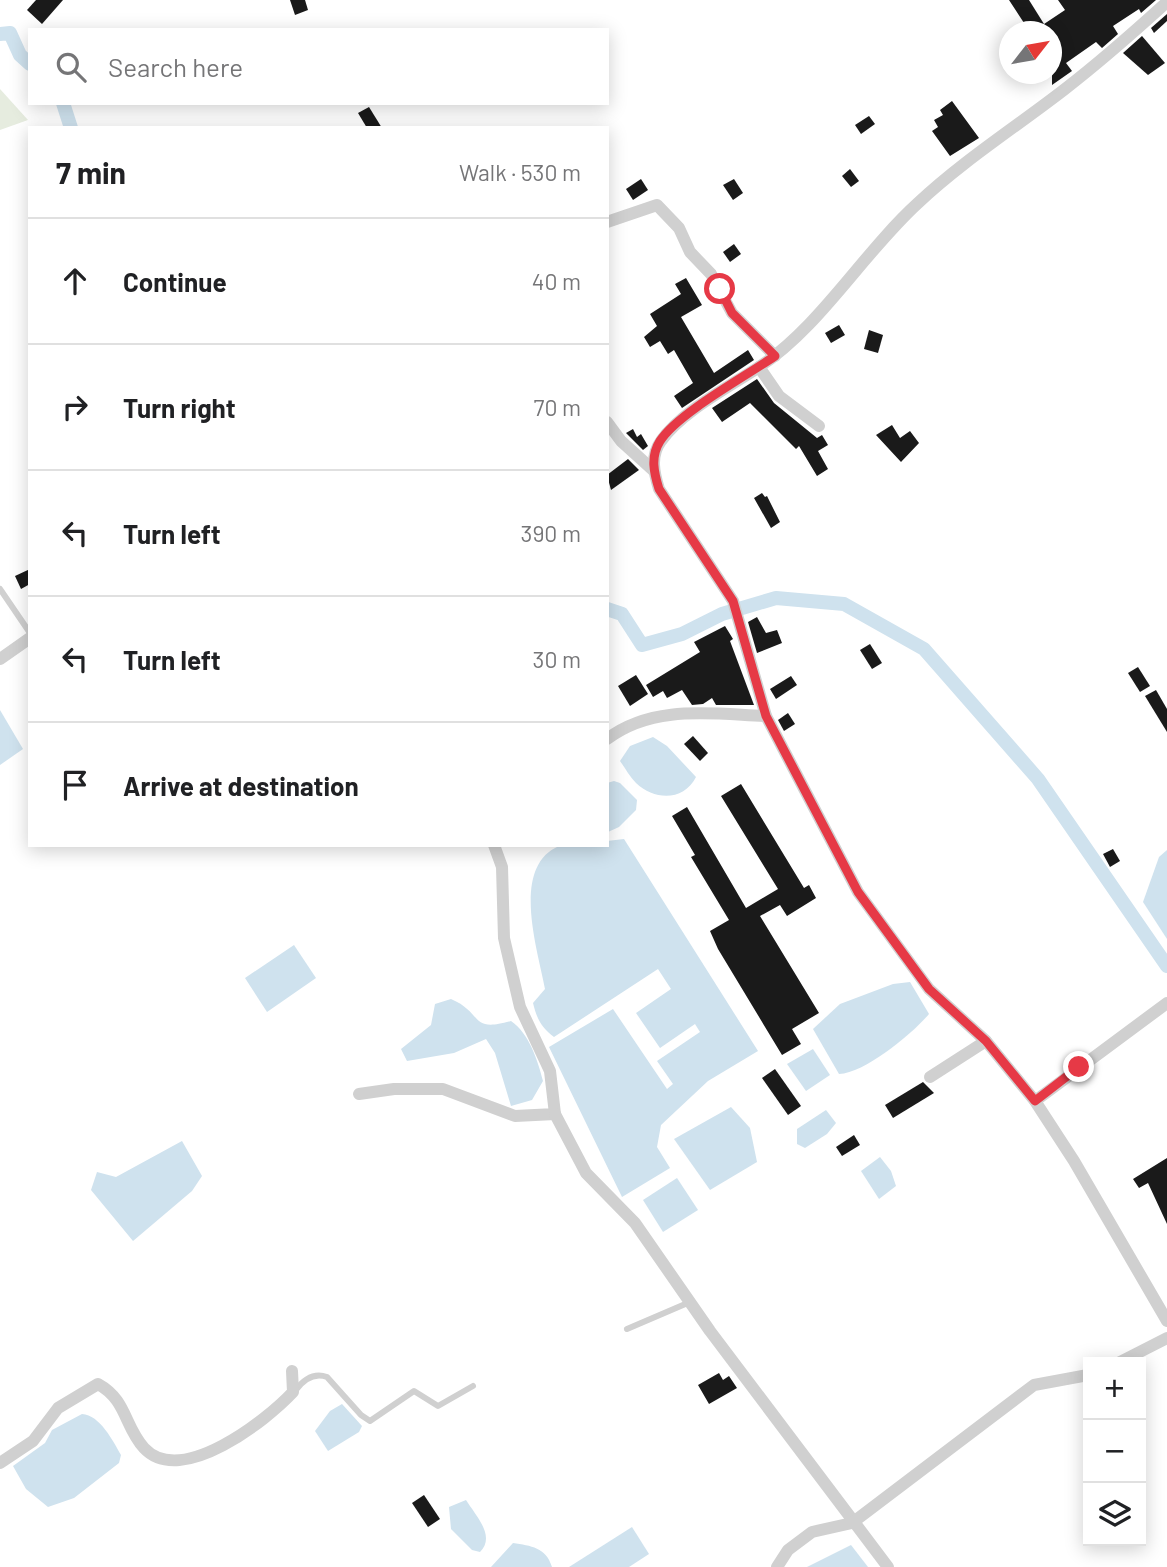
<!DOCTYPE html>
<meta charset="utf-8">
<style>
body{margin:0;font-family:Barlow,sans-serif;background:#f6f6f6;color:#202124}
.controls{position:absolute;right:21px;bottom:21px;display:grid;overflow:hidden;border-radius:0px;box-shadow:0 4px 18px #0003}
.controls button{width:63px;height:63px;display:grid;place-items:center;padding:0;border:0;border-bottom:2px solid #e0e0e0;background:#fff;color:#202124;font:35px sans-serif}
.compass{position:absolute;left:999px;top:21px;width:63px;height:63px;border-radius:50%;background:#fff;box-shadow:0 4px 18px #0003;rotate:59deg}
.stop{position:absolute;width:21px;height:21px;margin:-16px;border:5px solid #e63946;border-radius:50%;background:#fff}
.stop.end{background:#e63946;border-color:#fff;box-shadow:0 2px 7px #0008}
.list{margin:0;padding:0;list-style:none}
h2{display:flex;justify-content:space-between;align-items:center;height:91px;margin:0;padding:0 28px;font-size:30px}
h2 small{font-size:23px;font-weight:400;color:#757577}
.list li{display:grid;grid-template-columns:46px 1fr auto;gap:21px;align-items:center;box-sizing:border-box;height:126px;padding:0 28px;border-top:2px solid #e0e0e0}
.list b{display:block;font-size:26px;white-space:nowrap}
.list em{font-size:23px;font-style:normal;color:#757577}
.icon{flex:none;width:38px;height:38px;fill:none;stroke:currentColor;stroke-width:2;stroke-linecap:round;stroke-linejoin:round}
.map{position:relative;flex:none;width:1167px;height:1567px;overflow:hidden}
.search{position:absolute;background:#fff;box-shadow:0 4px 18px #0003;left:28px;top:28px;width:581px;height:77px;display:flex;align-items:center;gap:18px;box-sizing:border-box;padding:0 24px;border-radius:0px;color:#757577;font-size:26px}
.panel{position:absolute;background:#fff;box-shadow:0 4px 18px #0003;left:28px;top:126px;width:581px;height:721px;border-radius:0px}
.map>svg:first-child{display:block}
.green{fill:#e6ecdf}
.water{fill:#cfe2ee}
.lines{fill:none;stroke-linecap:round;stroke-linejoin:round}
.canal{stroke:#cfe2ee;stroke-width:14}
.building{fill:#1a1a1a}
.service{stroke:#d0d0d0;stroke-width:6}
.minor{stroke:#d0d0d0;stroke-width:12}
.route{stroke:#e63946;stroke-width:9}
</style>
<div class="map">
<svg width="1167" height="1567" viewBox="0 0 1167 1567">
<rect width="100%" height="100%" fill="#fff"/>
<path class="green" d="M 0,89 L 28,120 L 0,130 Z"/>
<g class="water">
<path d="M 0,710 L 23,749 L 0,765 Z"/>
<path d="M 653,737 L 667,746 L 696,777 C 684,801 655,801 636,783 C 630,777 625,768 620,761 L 630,746 Z"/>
<path d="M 614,781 L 620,783 L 637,800 L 636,810 L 619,827 L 608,832 L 607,783 Z"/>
<path d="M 624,839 L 758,1051 L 708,1081 L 661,1125 L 657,1147 L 670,1168 L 622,1197 L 549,1047 L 613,1009 L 667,1089 L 673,1084 L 657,1061 L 700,1032 L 695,1024 L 660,1048 L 636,1013 L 671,989 L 658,969 L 554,1037 C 541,1027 537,1019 533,1003 L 545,989 C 538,950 510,867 559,846 C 571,841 594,845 607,845 L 607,841 Z"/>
<path d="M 1167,850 L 1167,939 L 1143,902 L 1159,857 Z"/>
<path d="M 294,945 L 316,978 L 267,1012 L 245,978 Z"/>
<path d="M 910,982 L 929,1014 C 912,1034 865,1073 839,1074 L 813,1029 L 840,1004 L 893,984 Z"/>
<path d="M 451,999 C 484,1013 469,1033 511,1021 C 529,1033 538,1061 543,1081 L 532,1100 L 511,1106 L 495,1053 L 486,1039 L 454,1053 L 407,1061 L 401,1049 L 431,1025 L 435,1004 Z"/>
<path d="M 813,1049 L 830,1075 L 806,1091 L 787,1064 Z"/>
<path d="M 731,1107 L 750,1128 L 757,1162 L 710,1190 L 674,1139 Z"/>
<path d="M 826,1110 L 836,1123 L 827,1134 L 805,1148 L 797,1144 L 797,1129 Z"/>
<path d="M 182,1141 L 202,1176 L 192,1191 L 133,1241 L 91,1190 L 97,1172 L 116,1177 Z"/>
<path d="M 880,1157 L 891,1171 L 896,1186 L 879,1199 L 861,1171 Z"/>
<path d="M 677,1178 L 698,1210 L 663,1232 L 643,1200 Z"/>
<path d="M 342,1404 L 362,1426 L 359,1432 L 328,1451 L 315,1431 L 330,1411 Z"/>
<path d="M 82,1414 C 100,1415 113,1441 121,1455 L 119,1463 L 74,1498 L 48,1507 L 26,1489 L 13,1466 L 45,1443 L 52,1430 Z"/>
<path d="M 466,1500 C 476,1516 496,1536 480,1552 L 472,1550 L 451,1529 L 449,1507 Z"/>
<path d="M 632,1527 L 649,1554 L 629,1567 L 569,1567 Z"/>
<path d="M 513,1543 C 531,1546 546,1547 552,1567 L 491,1567 Z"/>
<path d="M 851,1545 L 868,1567 L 807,1567 Z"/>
</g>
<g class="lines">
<g class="canal">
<path d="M 0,34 L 10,33 L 20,55 L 30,64"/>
<path d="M 63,103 L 71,128"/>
<path d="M 607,609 L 622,614 L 642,645 L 682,634 L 722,614 L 776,598 L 844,604 L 924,649 L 1038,779 L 1167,966"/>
</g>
</g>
<g class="building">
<path d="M 36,0 L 63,0 L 42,24 L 27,10 Z"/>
<path d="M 290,0 L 305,0 L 308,10 L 295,15 Z"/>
<path d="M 1009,0 L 1029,0 L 1044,24 L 1065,10 L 1058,0 L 1156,0 L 1141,13 L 1139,9 L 1113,26 L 1118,34 L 1102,48 L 1096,42 L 1066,63 L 1072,71 L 1052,85 L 1052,32 L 1011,32 L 1024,23 Z"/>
<path d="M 1167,14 L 1167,21 L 1154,33 L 1151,28 Z"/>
<path d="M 1142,36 L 1165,63 L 1148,75 L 1123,53 Z"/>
<path d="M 952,101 L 979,138 L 950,156 L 932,131 L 938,127 L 934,120 L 943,115 L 940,110 Z"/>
<path d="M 369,107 L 382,128 L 367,128 L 358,113 Z"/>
<path d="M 869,116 L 875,124 L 861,134 L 855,125 Z"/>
<path d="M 850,169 L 859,181 L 851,187 L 842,176 Z"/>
<path d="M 641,179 L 648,190 L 633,200 L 626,189 Z"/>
<path d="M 734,179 L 743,193 L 733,200 L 723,185 Z"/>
<path d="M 734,244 L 741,254 L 730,262 L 723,252 Z"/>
<path d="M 686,278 L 702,305 L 681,317 L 714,373 L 748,350 L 754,360 L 682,408 L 674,396 L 693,383 L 674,350 L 668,354 L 660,341 L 650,347 L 644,337 L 657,326 L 650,314 L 681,294 L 675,284 Z"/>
<path d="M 839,325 L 845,335 L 831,343 L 825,333 Z"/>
<path d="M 869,330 L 883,335 L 878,353 L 864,349 Z"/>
<path d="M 757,379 L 774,403 L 817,438 L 822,435 L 828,445 L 818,451 L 828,469 L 817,476 L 799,446 L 796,449 L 750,403 L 722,422 L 712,408 Z"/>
<path d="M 892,425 L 900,438 L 910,431 L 919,443 L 901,462 L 876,435 Z"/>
<path d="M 633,429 L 637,437 L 641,434 L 648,446 L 643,450 L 626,433 Z"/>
<path d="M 628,459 L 639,470 L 611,490 L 607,475 Z"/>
<path d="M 762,493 L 765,497 L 767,496 L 780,522 L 771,528 L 754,498 Z"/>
<path d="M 30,569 L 30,584 L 21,589 L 15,576 Z"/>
<path d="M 757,617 L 766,633 L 777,630 L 782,643 L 757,653 L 748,622 Z"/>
<path d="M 725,626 L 733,639 L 730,641 L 754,705 L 716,705 L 712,698 L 703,704 L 692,705 L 682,690 L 667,698 L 663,691 L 653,697 L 646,685 L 700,652 L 694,642 Z"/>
<path d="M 870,644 L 882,663 L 872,669 L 860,650 Z"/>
<path d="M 1138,667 L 1150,686 L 1140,692 L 1128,673 Z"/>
<path d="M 636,675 L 648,694 L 630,706 L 618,686 Z"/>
<path d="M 791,676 L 797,685 L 776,699 L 770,689 Z"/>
<path d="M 1156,690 L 1167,709 L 1167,732 L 1145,696 Z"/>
<path d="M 788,713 L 795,724 L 784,731 L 778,720 Z"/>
<path d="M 693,736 L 708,753 L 700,761 L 684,744 Z"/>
<path d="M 741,784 L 804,888 L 809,885 L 816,898 L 787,916 L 780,905 L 760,916 L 819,1013 L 792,1029 L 801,1044 L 782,1055 L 718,949 L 710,931 L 729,920 L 691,857 L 695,855 L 672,816 L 687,807 L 746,908 L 778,889 L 721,796 Z"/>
<path d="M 1113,849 L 1120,861 L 1110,867 L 1103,854 Z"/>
<path d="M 775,1069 L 801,1106 L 788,1115 L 762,1078 Z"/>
<path d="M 923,1082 L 934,1093 L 893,1118 L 885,1105 Z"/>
<path d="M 854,1135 L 860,1145 L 842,1156 L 836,1147 Z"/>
<path d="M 1167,1158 L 1167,1224 L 1148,1183 L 1139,1188 L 1133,1179 Z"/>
<path d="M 719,1373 L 723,1380 L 729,1376 L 737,1388 L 709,1404 L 698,1385 Z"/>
<path d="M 424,1495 L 440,1519 L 428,1527 L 412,1503 Z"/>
</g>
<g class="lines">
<g class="service">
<path d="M 0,589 L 30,633"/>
<path d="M 627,1329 L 690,1302"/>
<path d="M 295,1391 C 303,1380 313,1372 327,1377 L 361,1415 L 370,1421 L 414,1391 L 438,1406 L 473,1386"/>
</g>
<g class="minor">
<path d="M 607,222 L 657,205 L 679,228 L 690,252 L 711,274 L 732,313 L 775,356"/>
<path d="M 759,367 C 820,327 863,253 918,203 C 964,160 1016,127 1065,89 C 1100,62 1134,32 1167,2"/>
<path d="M 607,422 L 621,441 L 653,470"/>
<path d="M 819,426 L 779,396 L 759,367 C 729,387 681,412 661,441 C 650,456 654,473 659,489 L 733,601 L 766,716 L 858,892 L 929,989 L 986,1041 L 1035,1101 L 1167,1003"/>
<path d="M 0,659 L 30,638"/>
<path d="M 607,739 C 653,704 712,714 766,716"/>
<path d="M 930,1077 L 986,1041"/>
<path d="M 359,1094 L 394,1089 L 443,1089 L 515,1116 L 555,1114 L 550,1071 L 520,1007 L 504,938 L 502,867 L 494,845"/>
<path d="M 1035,1101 L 1074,1161 L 1167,1321"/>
<path d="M 555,1114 L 586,1173 L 635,1223 L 710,1331 L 888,1567"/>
<path d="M 1120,1362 L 1167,1338"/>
<path d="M 0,1463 L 33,1441 L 58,1408 L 98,1384 C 127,1400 124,1426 144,1448 C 181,1488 267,1420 293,1392 L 292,1371"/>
<path d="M 777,1567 L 788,1550 L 812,1532 L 852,1523 L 1034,1385 L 1088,1375"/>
</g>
</g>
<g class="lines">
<path class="route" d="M 720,289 L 732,313 L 775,356 C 746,376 678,413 660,441 C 650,457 654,473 659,489 L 733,601 L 766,716 L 858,892 L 929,989 L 986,1041 L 1035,1101 L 1079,1067"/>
</g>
</svg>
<div class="controls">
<button>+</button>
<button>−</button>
<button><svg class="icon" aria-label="layers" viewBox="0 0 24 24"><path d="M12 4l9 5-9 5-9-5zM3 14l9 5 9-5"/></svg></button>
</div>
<svg class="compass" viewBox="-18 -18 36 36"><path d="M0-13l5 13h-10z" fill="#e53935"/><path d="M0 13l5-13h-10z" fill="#757577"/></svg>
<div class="stop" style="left:720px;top:289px"></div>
<div class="stop end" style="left:1079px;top:1067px"></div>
<div class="search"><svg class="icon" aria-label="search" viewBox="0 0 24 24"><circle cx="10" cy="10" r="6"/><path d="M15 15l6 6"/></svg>Search here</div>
<section class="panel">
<h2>7 min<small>Walk · 530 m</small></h2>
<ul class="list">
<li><svg class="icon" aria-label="ahead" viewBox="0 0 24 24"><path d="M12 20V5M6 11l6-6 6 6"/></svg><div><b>Continue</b></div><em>40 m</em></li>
<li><svg class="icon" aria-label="right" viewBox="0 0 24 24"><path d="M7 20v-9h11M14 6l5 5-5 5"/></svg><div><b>Turn right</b></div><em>70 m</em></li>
<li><svg class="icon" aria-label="left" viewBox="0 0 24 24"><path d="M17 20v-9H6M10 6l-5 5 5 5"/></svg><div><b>Turn left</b></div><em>390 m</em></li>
<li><svg class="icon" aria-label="left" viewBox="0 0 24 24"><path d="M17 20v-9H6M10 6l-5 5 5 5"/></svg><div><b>Turn left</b></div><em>30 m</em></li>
<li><svg class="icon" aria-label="arrive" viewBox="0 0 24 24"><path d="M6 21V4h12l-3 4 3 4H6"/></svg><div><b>Arrive at destination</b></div></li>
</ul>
</section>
</div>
